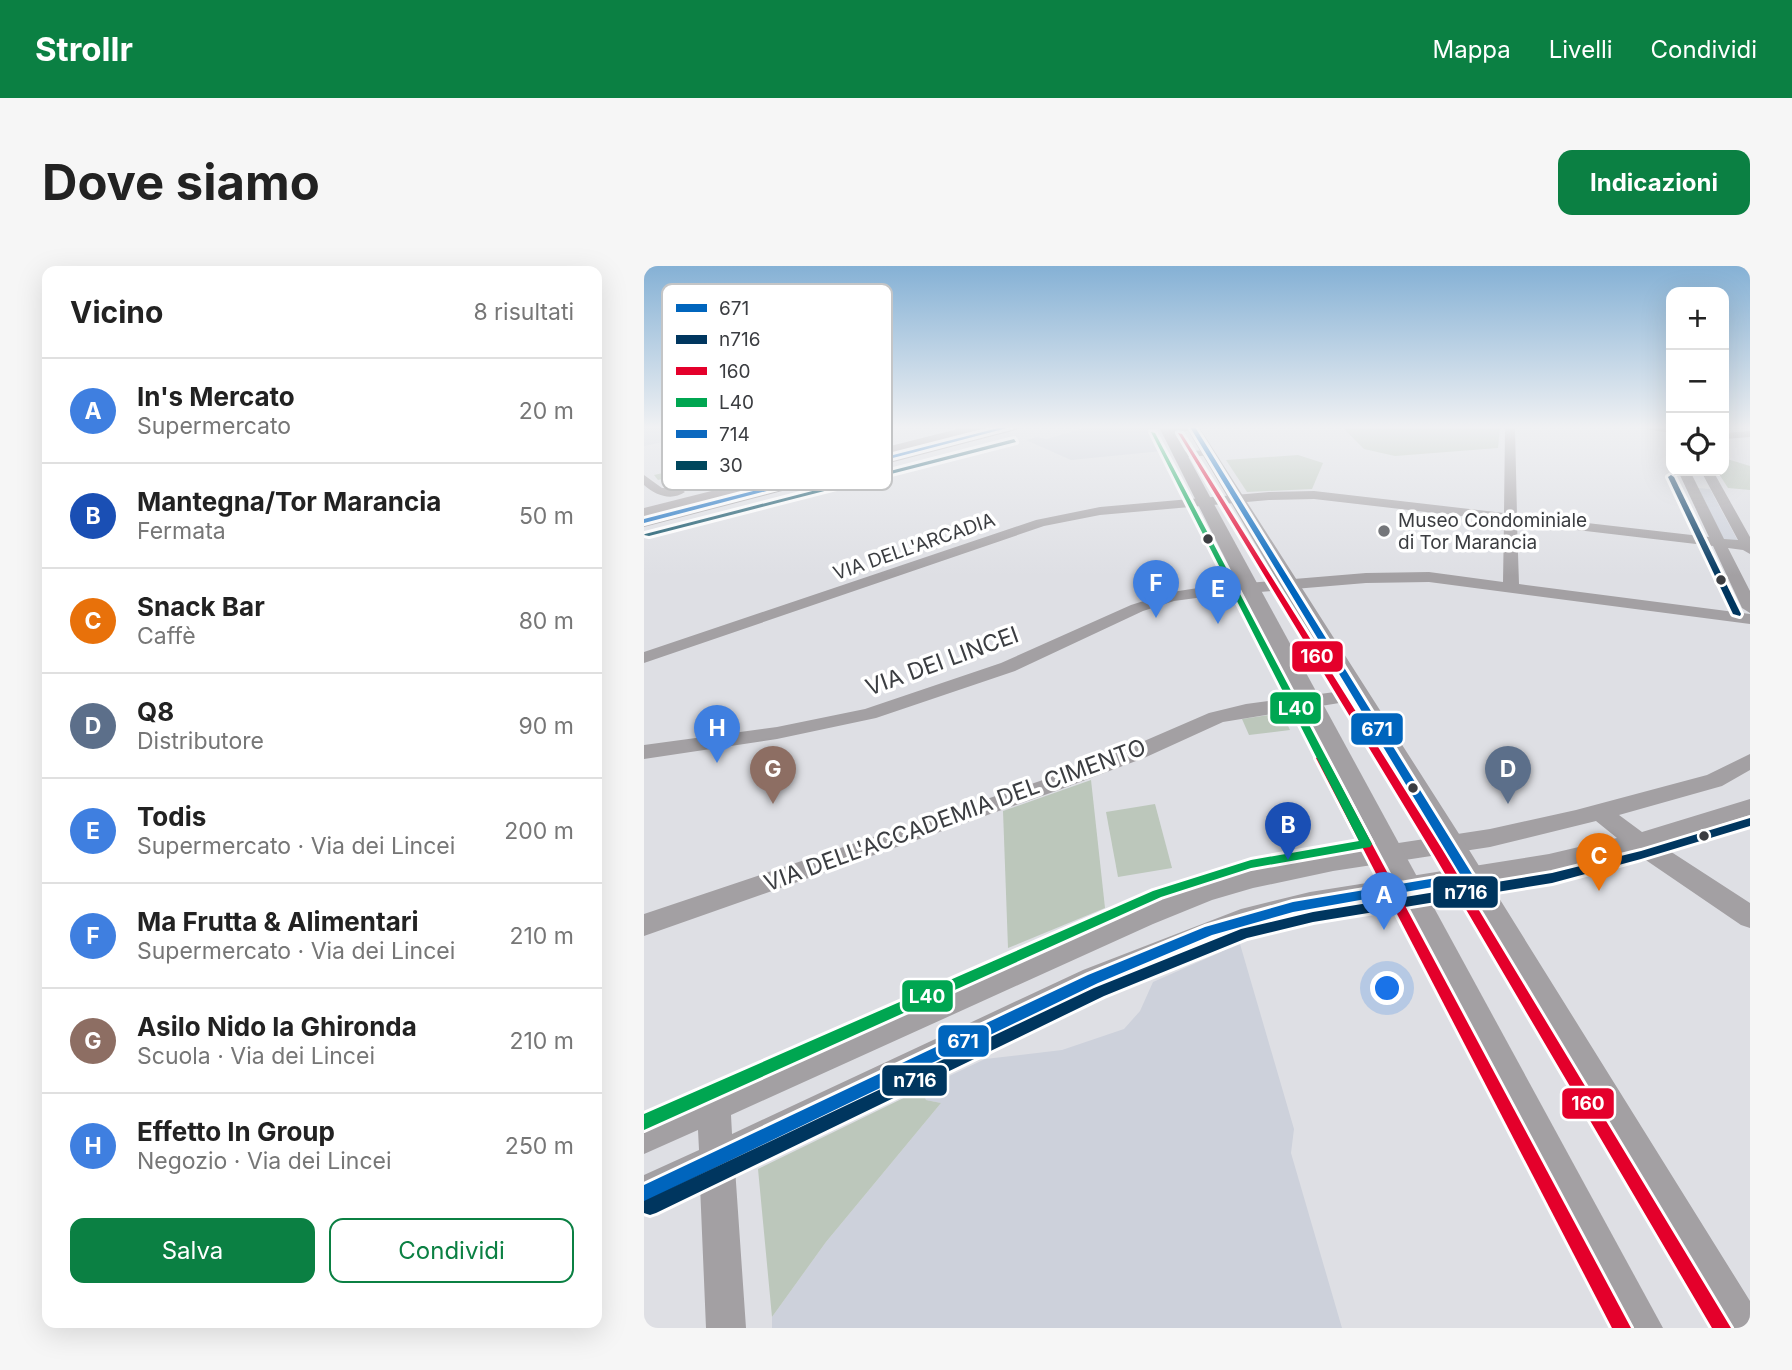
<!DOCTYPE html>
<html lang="it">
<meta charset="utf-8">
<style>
body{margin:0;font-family:Inter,sans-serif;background:#f6f6f6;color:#222}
.controls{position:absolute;right:21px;top:21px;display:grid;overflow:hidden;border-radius:14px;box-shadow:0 7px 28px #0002}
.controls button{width:63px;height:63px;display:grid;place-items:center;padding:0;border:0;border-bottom:2px solid #e0e0e0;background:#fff;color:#222;font:35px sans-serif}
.you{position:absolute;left:744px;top:723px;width:24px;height:24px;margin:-18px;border:5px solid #fff;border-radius:50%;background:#1a73e8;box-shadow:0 0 0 10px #1a73e833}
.badge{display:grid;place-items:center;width:46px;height:46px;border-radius:50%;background:#0b8043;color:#fff;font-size:23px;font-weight:700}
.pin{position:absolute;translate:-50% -58px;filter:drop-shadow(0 2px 4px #0008)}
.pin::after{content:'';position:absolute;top:37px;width:24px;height:21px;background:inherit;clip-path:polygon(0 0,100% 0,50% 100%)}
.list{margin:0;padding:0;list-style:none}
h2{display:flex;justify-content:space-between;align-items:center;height:91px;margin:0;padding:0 28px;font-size:30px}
h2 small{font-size:23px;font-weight:400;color:#767676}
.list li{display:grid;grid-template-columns:46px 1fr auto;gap:21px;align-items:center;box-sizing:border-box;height:105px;padding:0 28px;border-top:2px solid #e0e0e0}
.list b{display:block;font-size:26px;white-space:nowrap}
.list p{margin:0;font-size:23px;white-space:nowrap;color:#767676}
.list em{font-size:23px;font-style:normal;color:#767676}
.actions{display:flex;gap:14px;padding:21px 28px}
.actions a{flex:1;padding:16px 0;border:2px solid #0b8043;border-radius:14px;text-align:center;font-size:24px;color:#0b8043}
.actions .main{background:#0b8043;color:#fff}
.icon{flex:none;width:38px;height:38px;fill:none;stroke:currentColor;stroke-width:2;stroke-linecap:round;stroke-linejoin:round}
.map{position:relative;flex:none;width:1106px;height:1062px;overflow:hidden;border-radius:14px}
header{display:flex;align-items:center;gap:42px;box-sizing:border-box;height:98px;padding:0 35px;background:#0b8043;color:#fff}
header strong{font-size:33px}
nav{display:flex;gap:38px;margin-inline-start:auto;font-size:24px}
.intro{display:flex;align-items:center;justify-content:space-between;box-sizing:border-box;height:168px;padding:0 42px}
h1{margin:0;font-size:49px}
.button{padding:18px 32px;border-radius:14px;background:#0b8043;color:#fff;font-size:24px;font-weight:700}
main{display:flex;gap:42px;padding:0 42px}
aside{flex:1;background:#fff;border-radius:14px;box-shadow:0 7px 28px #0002}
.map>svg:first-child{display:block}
.built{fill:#cdd1db}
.green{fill:#bcc7bb}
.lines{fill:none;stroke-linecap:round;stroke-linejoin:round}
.minor{fill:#a3a0a3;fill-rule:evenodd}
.tertiary{fill:#a3a0a3;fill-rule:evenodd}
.secondary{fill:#a29fa2;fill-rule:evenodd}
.primary{fill:#a7a3a6;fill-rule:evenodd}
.bus-1-casing{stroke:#fff;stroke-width:6}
.bus-2-casing{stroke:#fff;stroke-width:6}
.bus-3-casing{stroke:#fff;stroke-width:6}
.bus-4-casing{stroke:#fff;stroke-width:6}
.bus-5-casing{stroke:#fff;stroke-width:6}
.bus-6-casing{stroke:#fff;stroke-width:6}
.bus-1{fill:#0065bd;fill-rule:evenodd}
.bus-2{fill:#00365f;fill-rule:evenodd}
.bus-3{fill:#e4002b;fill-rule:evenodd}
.bus-4{fill:#00a651;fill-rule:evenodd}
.bus-5{fill:#0c69bf;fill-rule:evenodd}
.bus-6{fill:#00475d;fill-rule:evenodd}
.poi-dot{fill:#74767a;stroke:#fff;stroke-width:2.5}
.bus-dot{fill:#3b3d41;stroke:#fff;stroke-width:2.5}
.labels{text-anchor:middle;stroke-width:7;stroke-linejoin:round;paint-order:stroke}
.far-poi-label{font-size:19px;fill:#3b3d41;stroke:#fff;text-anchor:start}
.far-street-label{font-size:19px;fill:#3b3d41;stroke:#fff}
.street-label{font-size:23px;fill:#3b3d41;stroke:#fff}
.key{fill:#fff;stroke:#c4c5c6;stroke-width:2}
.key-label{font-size:19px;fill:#3b3d41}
.line-badge{stroke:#fff;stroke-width:2.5}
.badge-label{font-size:19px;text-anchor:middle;font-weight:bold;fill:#fff}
</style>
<header>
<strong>Strollr</strong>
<nav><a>Mappa</a><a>Livelli</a><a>Condividi</a></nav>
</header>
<div class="intro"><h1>Dove siamo</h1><a class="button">Indicazioni</a></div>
<main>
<aside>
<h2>Vicino<small>8 risultati</small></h2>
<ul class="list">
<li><span class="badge" style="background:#3f7fe0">A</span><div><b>In's Mercato</b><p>Supermercato</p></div><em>20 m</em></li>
<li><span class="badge" style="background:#1a4fb4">B</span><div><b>Mantegna/Tor Marancia</b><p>Fermata</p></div><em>50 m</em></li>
<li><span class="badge" style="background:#e8710a">C</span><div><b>Snack Bar</b><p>Caffè</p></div><em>80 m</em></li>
<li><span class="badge" style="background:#5c6f8a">D</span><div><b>Q8</b><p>Distributore</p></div><em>90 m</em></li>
<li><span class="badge" style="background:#3f7fe0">E</span><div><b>Todis</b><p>Supermercato · Via dei Lincei</p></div><em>200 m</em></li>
<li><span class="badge" style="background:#3f7fe0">F</span><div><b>Ma Frutta &amp; Alimentari</b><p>Supermercato · Via dei Lincei</p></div><em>210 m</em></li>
<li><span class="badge" style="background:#8d6e63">G</span><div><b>Asilo Nido la Ghironda</b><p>Scuola · Via dei Lincei</p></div><em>210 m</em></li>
<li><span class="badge" style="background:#3f7fe0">H</span><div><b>Effetto In Group</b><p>Negozio · Via dei Lincei</p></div><em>250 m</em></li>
</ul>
<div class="actions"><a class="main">Salva</a><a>Condividi</a></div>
</aside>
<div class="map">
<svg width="1106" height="1062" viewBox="0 0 1106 1062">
<rect width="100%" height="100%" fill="#dedfe4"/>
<g class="built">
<path d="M 0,161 L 25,161 L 38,172 L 0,180 Z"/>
<path d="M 444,161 L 508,161 L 518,185 L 427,194 L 382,174 L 393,171 L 403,173 Z"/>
<path d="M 1053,222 L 1066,223 L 1094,275 L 1079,273 Z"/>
<path d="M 596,678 L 650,863 L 647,887 L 698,1062 L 128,1062 L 128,1051 L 182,976 L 297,837 L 282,834 L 278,823 L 341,793 L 418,784 L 480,763 L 496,745 L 509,716 L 577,686 L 585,680 Z"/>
</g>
<g class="green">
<path d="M 25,161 L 239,161 L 14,214 L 10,209 L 69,196 Z"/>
<path d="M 698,161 L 856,161 L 854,182 L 751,190 L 720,183 Z"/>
<path d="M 654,189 L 679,197 L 668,223 L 603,226 L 582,194 Z"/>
<path d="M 1080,192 L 1106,200 L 1106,224 L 1084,222 L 1073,205 L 1080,205 Z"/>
<path d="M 638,447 L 646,464 L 605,469 L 598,453 Z"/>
<path d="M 447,514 L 461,642 L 364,682 L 359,545 Z"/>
<path d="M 511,538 L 528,602 L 474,611 L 462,546 Z"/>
<path d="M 278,823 L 282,834 L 297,837 L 182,976 L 128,1051 L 114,903 Z"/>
</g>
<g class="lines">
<g class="minor">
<path d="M 516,161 L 556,161 C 547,166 523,168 516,161 Z"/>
<path d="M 861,161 L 871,161 L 873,249 L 1065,271 L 1034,205 L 1046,205 L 1080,273 L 1094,274 L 1057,205 L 1069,205 L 1106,271 L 1106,288 L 1099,284 L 1084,282 L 1106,325 L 1106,347 L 1098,342 L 1069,280 L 873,257 L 875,318 L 1106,348 L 1106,358 L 785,316 L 722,317 L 567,330 L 530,335 L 499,345 L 371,405 L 232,452 L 133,473 L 0,493 L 0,479 L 133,461 L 221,443 L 357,397 L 487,339 L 528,326 L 567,320 L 722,307 L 785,306 L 859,316 L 860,255 L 670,233 L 625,234 L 456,249 L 400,260 L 0,397 L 0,386 L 392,254 L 456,241 L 625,226 L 670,225 L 860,247 Z"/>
<path d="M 990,161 L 1027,161 L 1027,167 Z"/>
<path d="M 1106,165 L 1106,171 L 1080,173 L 1080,167 Z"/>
<path d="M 563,184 L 569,187 L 567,189 L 535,192 L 529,189 L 535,186 Z"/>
<path d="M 0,209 L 18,222 L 35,222 L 41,226 C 28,235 12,230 0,219 Z"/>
<path d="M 713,423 L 723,429 L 720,433 L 579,456 L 500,492 L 412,525 L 0,670 L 0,648 L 396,515 L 484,482 L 565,447 L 602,438 Z"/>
<path d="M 1106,488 L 1106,504 L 1078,520 L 975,549 L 998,566 L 1106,533 L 1106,549 L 1015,578 L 1106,637 L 1106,662 L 1097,659 L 990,586 L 905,608 L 666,648 L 601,664 L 459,722 L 91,902 L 102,1062 L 62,1062 L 56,919 L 0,946 L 0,909 L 55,884 L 54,864 L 0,888 L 0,854 L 491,642 L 552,619 L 609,602 L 689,587 L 846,563 L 932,544 L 1063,509 ZM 952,555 L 973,572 L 905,588 L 666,626 L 597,643 L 439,704 L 88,868 L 87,849 L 509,658 L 568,634 L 609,622 L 689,605 L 846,581 Z"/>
</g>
<g class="tertiary">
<path d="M 515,161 L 528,161 L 1019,1062 L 968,1062 Z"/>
<path d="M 542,161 L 555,161 L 817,571 L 1106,1035 L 1106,1062 L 1066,1062 L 795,587 Z"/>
</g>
<path class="secondary" d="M 347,161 L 374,161 L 372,164 L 0,261 L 0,249 Z"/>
<path class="primary" d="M 322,161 L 352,161 L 350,165 L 0,254 L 0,242 Z"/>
<defs>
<path id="bus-1" d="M 546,161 L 551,161 L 828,608 L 830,611 L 828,614 L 649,646 L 568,669 L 454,717 L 0,936 L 0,919 L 444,709 L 561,661 L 649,636 L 816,608 Z"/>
<g id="bus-2">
<path d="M 1027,209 L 1030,211 L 1097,348 L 1096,350 L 1089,348 L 1024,211 Z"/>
<path d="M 1106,552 L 1106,560 L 997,593 L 908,617 L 669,656 L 603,672 L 460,730 L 12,947 L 6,949 L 0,947 L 0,935 L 450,722 L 597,663 L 669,646 L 908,607 L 997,585 Z"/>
</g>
<g id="bus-3">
<path d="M 534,167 L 538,168 L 798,583 L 1087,1062 L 1068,1062 L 790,589 Z"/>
<path d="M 677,489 L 682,492 L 987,1062 L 968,1062 L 672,492 Z"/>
</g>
<path id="bus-4" d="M 507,166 L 511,167 L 728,578 L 726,581 L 607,602 L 517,631 L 0,864 L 0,848 L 509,625 L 607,594 L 715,575 Z"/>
<path id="bus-5" d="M 358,161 L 367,161 L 0,257 L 0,253 Z"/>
<path id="bus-6" d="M 370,173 L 372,176 L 5,270 L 0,269 L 1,268 Z"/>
</defs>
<use href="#bus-1" class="bus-1-casing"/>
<use href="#bus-2" class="bus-2-casing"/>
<use href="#bus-3" class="bus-3-casing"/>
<use href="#bus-4" class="bus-4-casing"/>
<use href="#bus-5" class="bus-5-casing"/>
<use href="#bus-6" class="bus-6-casing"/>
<use href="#bus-1" class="bus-1"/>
<use href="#bus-2" class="bus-2"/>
<use href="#bus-3" class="bus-3"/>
<use href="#bus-4" class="bus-4"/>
<use href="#bus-5" class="bus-5"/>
<use href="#bus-6" class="bus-6"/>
</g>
<linearGradient id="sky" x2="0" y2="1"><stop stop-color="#85b1d5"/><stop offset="0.52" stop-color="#f0f1f3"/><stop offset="1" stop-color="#f0f1f3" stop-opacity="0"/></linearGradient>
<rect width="1106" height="310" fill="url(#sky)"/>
<circle class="poi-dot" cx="740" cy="265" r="7"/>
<g class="bus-dot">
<circle cx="564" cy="273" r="6"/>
<circle cx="1077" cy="314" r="6"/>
<circle cx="769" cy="522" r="6"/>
<circle cx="1060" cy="570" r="6"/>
</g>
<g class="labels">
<g class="far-poi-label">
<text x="754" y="261">Museo Condominiale<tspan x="754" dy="22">di Tor Marancia</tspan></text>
</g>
<g class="far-street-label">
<text transform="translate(270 280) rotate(-19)" y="7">VIA DELL'ARCADIA</text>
</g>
<g class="street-label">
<text transform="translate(298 395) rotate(-20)" y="8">VIA DEI LINCEI</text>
<text transform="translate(311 549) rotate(-20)" y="8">VIA DELL'ACCADEMIA DEL CIMENTO</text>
</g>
</g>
<rect x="18" y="18" width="230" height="206" rx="10" class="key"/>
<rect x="32" y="38" width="31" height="8" fill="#0065bd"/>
<rect x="32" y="69" width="31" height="9" fill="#00365f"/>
<rect x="32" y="101" width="31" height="8" fill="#e4002b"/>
<rect x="32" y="132" width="31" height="9" fill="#00a651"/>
<rect x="32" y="164" width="31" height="8" fill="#0c69bf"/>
<rect x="32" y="195" width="31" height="9" fill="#00475d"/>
<g class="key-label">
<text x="75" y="49">671</text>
<text x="75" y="80">n716</text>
<text x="75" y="112">160</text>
<text x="75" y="143">L40</text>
<text x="75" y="175">714</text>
<text x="75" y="206">30</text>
</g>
<g class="line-badge">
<rect x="647" y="374" width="53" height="33" rx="7" fill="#e4002b"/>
<rect x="625" y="425" width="53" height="34" rx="7" fill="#00a651"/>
<rect x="706" y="446" width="54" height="34" rx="7" fill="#0065bd"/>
<rect x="788" y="609" width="67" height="34" rx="7" fill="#00365f"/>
<rect x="257" y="713" width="53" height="34" rx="7" fill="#00a651"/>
<rect x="293" y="758" width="53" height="34" rx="7" fill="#0065bd"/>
<rect x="237" y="798" width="67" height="33" rx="7" fill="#00365f"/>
<rect x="917" y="821" width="54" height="33" rx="7" fill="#e4002b"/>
</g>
<g class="badge-label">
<text x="673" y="397">160</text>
<text x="652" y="449">L40</text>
<text x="733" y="470">671</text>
<text x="822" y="633">n716</text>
<text x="283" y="737">L40</text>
<text x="319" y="782">671</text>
<text x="271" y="821">n716</text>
<text x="944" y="844">160</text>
</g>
</svg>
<div class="controls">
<button>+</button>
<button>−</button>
<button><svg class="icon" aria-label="locate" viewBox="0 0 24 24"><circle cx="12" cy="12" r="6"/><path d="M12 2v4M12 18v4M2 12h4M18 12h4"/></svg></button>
</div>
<div class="you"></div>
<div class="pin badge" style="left:740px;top:664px;background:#3f7fe0">A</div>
<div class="pin badge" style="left:644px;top:594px;background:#1a4fb4">B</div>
<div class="pin badge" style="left:955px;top:625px;background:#e8710a">C</div>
<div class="pin badge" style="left:864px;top:538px;background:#5c6f8a">D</div>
<div class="pin badge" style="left:574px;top:358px;background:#3f7fe0">E</div>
<div class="pin badge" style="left:512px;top:352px;background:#3f7fe0">F</div>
<div class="pin badge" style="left:129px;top:538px;background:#8d6e63">G</div>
<div class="pin badge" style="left:73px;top:497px;background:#3f7fe0">H</div>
</div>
</main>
